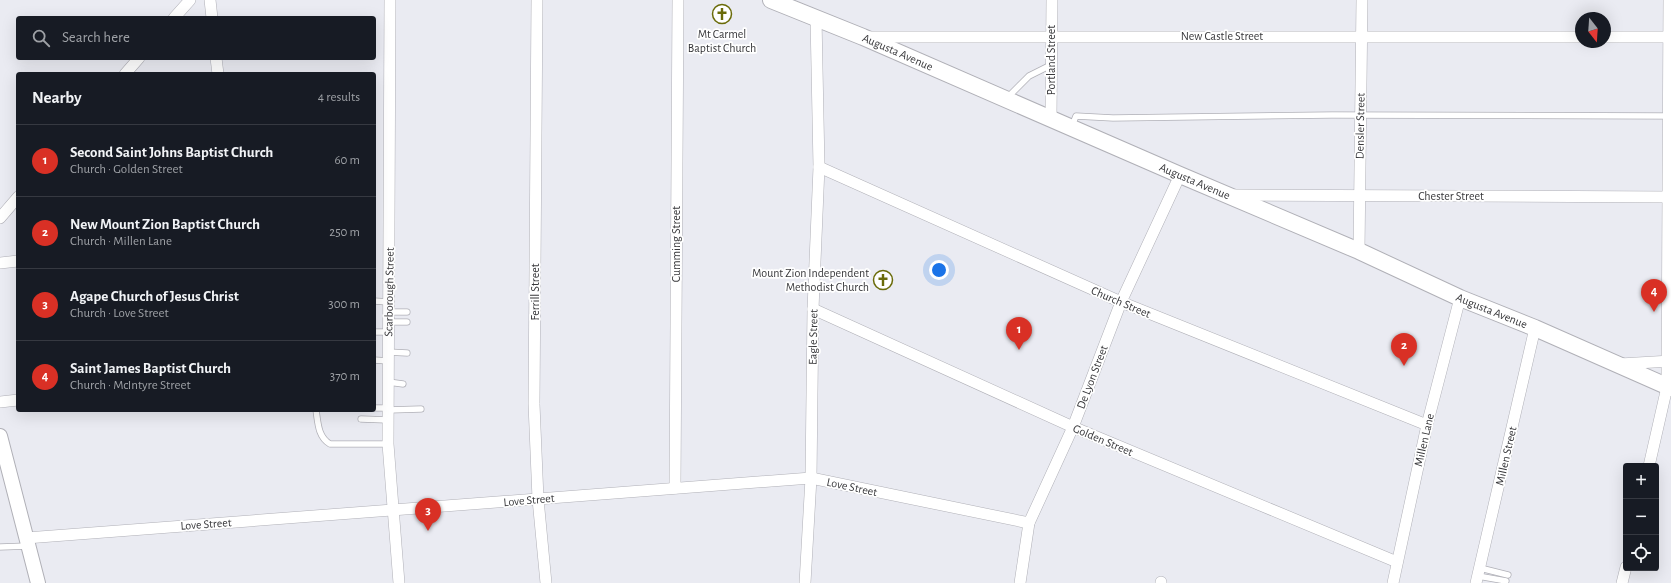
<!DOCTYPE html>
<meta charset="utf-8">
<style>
body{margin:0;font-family:"Alegreya Sans",sans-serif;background:#242831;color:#f1f3f6}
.controls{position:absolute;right:12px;bottom:12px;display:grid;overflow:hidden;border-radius:4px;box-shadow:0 4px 16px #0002}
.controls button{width:36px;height:36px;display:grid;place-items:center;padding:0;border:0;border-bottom:1px solid #363941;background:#171b24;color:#f1f3f6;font:20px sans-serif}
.compass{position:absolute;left:1575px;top:12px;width:36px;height:36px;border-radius:50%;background:#171b24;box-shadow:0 4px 16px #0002;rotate:163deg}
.you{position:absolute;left:939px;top:270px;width:14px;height:14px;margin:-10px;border:3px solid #fff;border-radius:50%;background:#1a73e8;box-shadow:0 0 0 6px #1a73e833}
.badge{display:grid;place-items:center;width:26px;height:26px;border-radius:50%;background:#d93025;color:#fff;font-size:13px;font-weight:700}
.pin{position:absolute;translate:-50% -33px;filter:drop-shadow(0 1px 2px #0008)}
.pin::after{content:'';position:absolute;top:21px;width:14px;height:12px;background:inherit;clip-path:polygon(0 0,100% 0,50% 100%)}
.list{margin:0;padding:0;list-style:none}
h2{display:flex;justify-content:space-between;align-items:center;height:52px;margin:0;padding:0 16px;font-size:17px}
h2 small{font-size:13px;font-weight:400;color:#9ea1a6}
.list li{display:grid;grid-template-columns:26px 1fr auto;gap:12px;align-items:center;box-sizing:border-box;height:72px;padding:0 16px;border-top:1px solid #363941}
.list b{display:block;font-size:15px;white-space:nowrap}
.list p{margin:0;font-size:13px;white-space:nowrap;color:#9ea1a6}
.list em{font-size:13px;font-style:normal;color:#9ea1a6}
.icon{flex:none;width:22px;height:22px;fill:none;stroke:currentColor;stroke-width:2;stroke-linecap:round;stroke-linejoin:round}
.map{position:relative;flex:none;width:1671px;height:583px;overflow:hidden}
.search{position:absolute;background:#171b24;box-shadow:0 4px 16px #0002;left:16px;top:16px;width:360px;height:44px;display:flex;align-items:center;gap:10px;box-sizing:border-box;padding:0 14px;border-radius:4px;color:#9ea1a6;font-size:15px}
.panel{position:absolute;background:#171b24;box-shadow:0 4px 16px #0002;left:16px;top:72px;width:360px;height:340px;border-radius:4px}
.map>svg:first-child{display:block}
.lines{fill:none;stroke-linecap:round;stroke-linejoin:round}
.service-casing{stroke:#b0b0b7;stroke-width:7}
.minor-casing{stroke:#b0b0b7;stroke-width:12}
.tertiary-casing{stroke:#b0b0b7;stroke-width:16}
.secondary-casing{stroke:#b0b0b7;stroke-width:18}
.service{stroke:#fff;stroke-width:5.5}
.minor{stroke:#fff;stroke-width:11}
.tertiary{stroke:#fff;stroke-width:14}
.secondary{stroke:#fff;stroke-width:16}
.labels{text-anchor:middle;stroke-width:3.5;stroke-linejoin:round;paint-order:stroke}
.poi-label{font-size:12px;fill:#38383b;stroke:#fff}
.street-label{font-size:12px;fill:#38383b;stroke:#fff}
</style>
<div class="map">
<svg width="1671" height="583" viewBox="0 0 1671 583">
<rect width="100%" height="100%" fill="#eaebf2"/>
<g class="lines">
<defs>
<g id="service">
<path d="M 1007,98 L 1029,76 L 1051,65"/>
<path d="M 1072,126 L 1076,116 L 1113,118 L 1332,115 L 1669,116"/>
<path d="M 374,301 L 388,302"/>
<path d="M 388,312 L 407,312"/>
<path d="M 388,322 L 407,322"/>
<path d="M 374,332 L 388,332"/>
<path d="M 388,352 L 407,353"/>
<path d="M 374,360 L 388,361"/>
<path d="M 388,382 L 403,384"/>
<path d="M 374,408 L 388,408"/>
<path d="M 316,410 C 318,423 318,437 330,444 L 388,444"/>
<path d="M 388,410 L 421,409"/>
<path d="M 361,419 L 388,420"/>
<path d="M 0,547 L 28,546"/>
<path d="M 1480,568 L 1508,575"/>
<path d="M 1478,576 L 1506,581"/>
</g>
<g id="minor">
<path d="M 210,0 L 212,18"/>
<path d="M 390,0 L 388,444 L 399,583"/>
<path d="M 537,0 L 534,404 L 538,499 L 546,583"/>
<path d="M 174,18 L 190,0"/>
<path d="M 870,37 L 1581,37"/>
<path d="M 1605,37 L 1671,37"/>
<path d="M 216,58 L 218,74"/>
<path d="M 125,74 L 139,58"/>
<path d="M 1051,119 L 1052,0"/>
<path d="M 819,167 L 1121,302 L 1427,425"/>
<path d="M 1235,195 L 1671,197"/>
<path d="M 0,218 L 18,197"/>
<path d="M 1359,251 L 1362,0"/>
<path d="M 0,263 L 18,261"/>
<path d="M 813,309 L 1073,427 L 1397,562"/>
<path d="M 1620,364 L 1671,361"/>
<path d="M 0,402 L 18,400"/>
<path d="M 1649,466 L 1667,387 L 1669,0"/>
<path d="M 675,488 L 678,0"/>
<path d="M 26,538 L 811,478 L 1029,523"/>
<path d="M 805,583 L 811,478 L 813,309 L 819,167 L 816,18"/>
<path d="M 1020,583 L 1029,523 L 1073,427 L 1121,302 L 1180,175"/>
<path d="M 1161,583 L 1161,582"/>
<path d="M 1393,583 L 1427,425 L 1460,298"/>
<path d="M 1476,583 L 1535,328"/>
<path d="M 1622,583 L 1626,567"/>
</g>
<path id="tertiary" d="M 0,436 L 38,583"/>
<g id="secondary">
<path id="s1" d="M 771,0 L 863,37 L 1180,175 L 1359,251 L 1460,298 L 1535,328 L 1671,388"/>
</g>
</defs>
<use href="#service" class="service-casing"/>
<use href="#minor" class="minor-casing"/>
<use href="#tertiary" class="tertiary-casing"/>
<use href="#secondary" class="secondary-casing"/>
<use href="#service" class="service"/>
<use href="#minor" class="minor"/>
<use href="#tertiary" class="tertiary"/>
<use href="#secondary" class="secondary"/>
</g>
<defs>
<symbol id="church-ring" viewBox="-11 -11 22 22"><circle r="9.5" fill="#fff" stroke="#6a6b09" stroke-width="1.5"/><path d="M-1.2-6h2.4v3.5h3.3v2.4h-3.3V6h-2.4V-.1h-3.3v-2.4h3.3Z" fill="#6a6b09"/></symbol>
</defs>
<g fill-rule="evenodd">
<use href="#church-ring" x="711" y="3" width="22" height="22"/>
<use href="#church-ring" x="872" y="269" width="22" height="22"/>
</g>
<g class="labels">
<g class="poi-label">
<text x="722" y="38">Mt Carmel<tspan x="722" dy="14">Baptist Church</tspan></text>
<text x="869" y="277" text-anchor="end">Mount Zion Independent<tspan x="869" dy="14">Methodist Church</tspan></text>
</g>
<g class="street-label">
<text x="1222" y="40">New Castle Street</text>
<text dy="4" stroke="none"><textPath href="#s1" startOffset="137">Augusta Avenue</textPath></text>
<text transform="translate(1051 60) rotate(-90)" y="4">Portland Street</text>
<text transform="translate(1360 126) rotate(-89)" y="4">Densler Street</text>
<text dy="4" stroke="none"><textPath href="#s1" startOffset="461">Augusta Avenue</textPath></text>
<text x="1451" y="200">Chester Street</text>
<text transform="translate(676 244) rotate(-90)" y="4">Cumming Street</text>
<text transform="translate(389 292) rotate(-89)" y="4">Scarborough Street</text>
<text transform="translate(535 292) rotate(-90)" y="4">Ferrill Street</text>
<text transform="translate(1121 302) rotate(23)" y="4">Church Street</text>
<text dy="4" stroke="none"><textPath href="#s1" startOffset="785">Augusta Avenue</textPath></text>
<text transform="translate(813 337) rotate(-89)" y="4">Eagle Street</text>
<text transform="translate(1092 377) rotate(-69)" y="4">De Lyon Street</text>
<text transform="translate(1103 440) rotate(23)" y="4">Golden Street</text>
<text transform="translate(1424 440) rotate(-77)" y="4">Millen Lane</text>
<text transform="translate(1506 456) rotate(-77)" y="4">Millen Street</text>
<text transform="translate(852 487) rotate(12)" y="4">Love Street</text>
<text transform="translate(529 500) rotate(-5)" y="4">Love Street</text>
<text transform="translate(206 524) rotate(-4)" y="4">Love Street</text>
</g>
</g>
</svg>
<div class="controls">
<button>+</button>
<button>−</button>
<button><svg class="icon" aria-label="locate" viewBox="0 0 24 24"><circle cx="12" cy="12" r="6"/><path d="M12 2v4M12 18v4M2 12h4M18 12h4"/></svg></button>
</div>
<svg class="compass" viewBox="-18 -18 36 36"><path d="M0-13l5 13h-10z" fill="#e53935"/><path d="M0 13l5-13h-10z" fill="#9ea1a6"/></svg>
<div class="you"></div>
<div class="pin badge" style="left:1019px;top:350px">1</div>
<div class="pin badge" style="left:1404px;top:366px">2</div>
<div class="pin badge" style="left:428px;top:531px">3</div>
<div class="pin badge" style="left:1654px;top:312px">4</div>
<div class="search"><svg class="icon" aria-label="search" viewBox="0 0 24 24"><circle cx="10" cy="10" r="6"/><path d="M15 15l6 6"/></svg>Search here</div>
<section class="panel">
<h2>Nearby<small>4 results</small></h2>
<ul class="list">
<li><span class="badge">1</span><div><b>Second Saint Johns Baptist Church</b><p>Church · Golden Street</p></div><em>60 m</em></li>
<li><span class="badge">2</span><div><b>New Mount Zion Baptist Church</b><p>Church · Millen Lane</p></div><em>250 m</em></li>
<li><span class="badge">3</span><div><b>Agape Church of Jesus Christ</b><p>Church · Love Street</p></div><em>300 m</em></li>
<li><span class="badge">4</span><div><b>Saint James Baptist Church</b><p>Church · McIntyre Street</p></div><em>370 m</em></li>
</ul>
</section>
</div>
